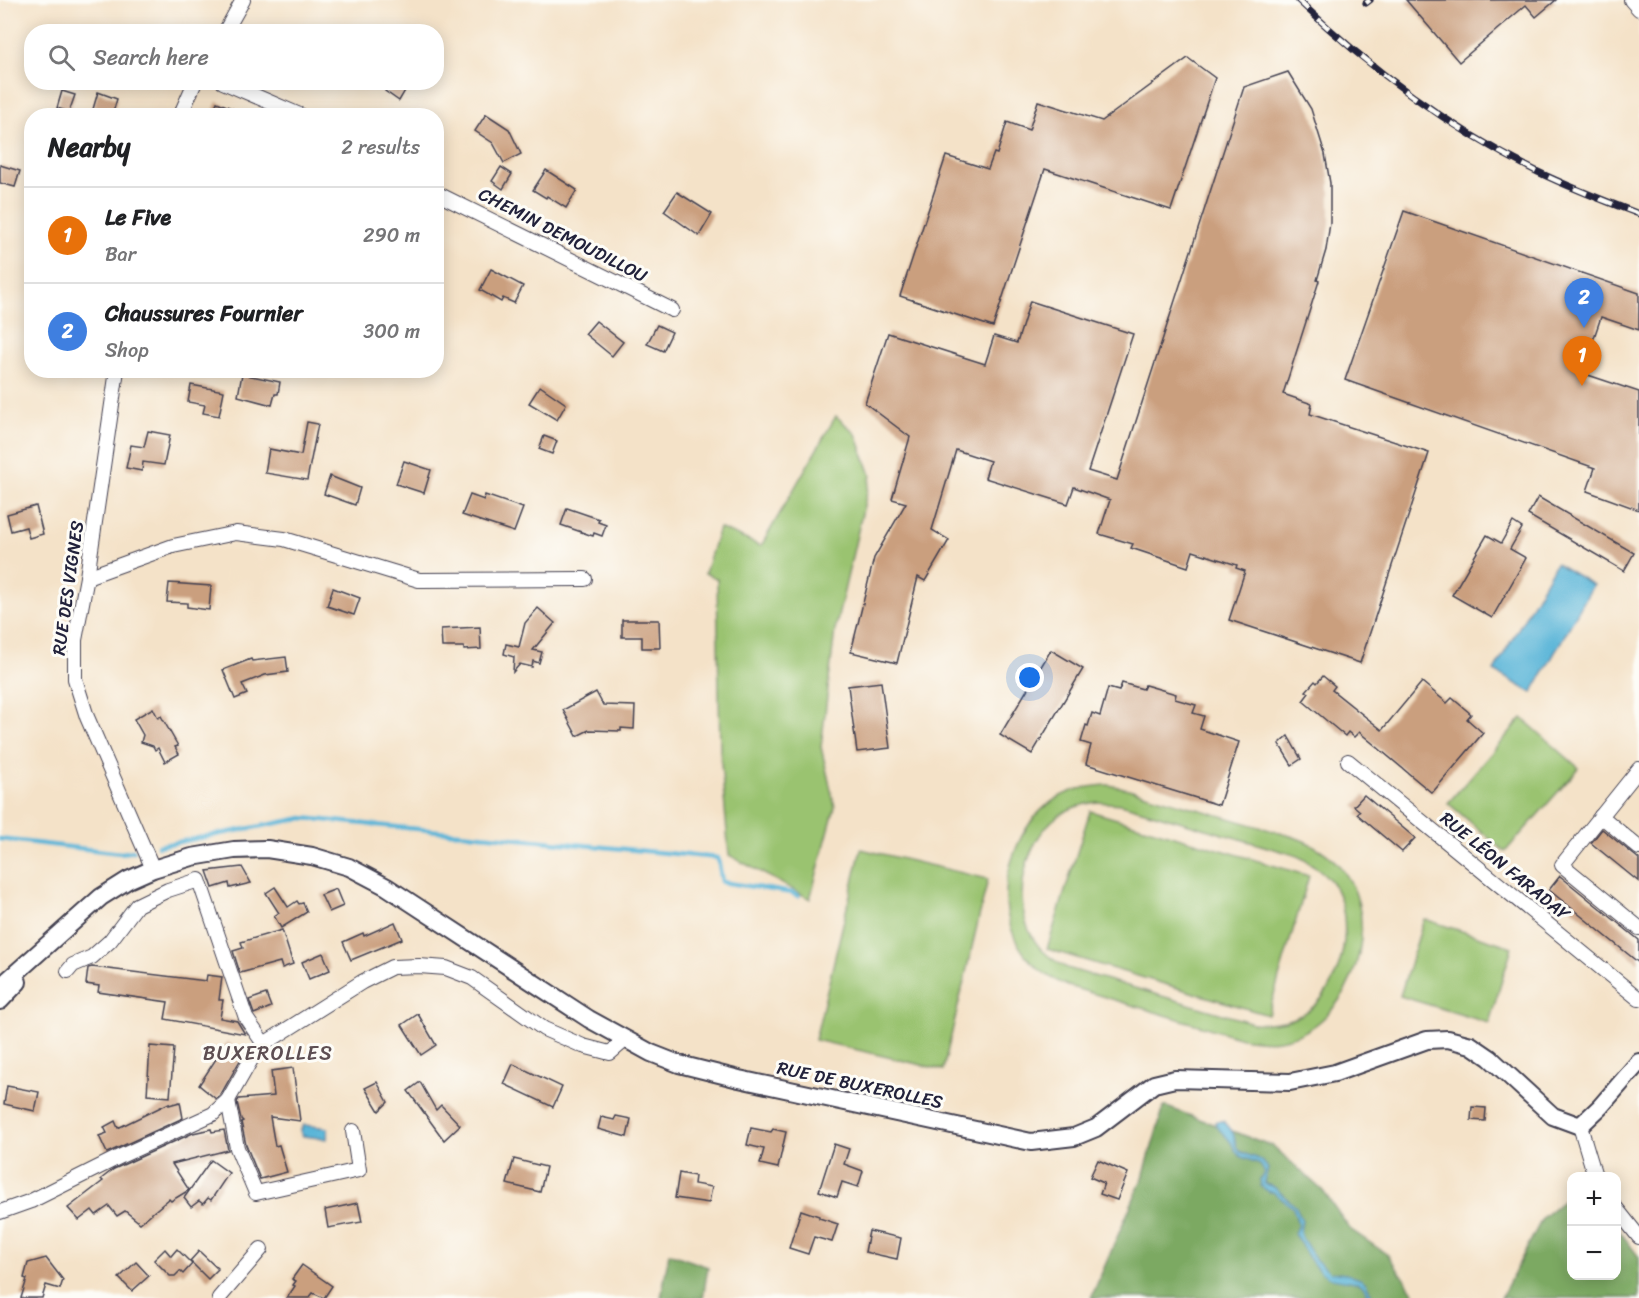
<!DOCTYPE html>
<meta charset="utf-8">
<style>
body{margin:0;font-family:Sriracha,sans-serif;background:#f6f6f6;color:#202124}
.controls{position:absolute;right:18px;bottom:18px;display:grid;overflow:hidden;border-radius:12px;box-shadow:0 3px 15px #0003}
.controls button{width:54px;height:54px;display:grid;place-items:center;padding:0;border:0;border-bottom:2px solid #e0e0e0;background:#fff;color:#202124;font:30px sans-serif}
.you{position:absolute;left:1030px;top:678px;width:21px;height:21px;margin:-15px;border:4px solid #fff;border-radius:50%;background:#1a73e8;box-shadow:0 0 0 9px #1a73e833}
.badge{display:grid;place-items:center;width:39px;height:39px;border-radius:50%;background:#0f766e;color:#fff;font-size:20px;font-weight:700}
.pin{position:absolute;translate:-50% -50px;filter:drop-shadow(0 2px 3px #0008)}
.pin::after{content:'';position:absolute;top:32px;width:21px;height:18px;background:inherit;clip-path:polygon(0 0,100% 0,50% 100%)}
.list{margin:0;padding:0;list-style:none}
h2{display:flex;justify-content:space-between;align-items:center;height:78px;margin:0;padding:0 24px;font-size:26px}
h2 small{font-size:20px;font-weight:400;color:#757577}
.list li{display:grid;grid-template-columns:39px 1fr auto;gap:18px;align-items:center;box-sizing:border-box;height:96px;padding:0 24px;border-top:2px solid #e0e0e0}
.list b{display:block;font-size:22px;white-space:nowrap}
.list p{margin:0;font-size:20px;white-space:nowrap;color:#757577}
.list em{font-size:20px;font-style:normal;color:#757577}
.icon{flex:none;width:33px;height:33px;fill:none;stroke:currentColor;stroke-width:2;stroke-linecap:round;stroke-linejoin:round}
.map{position:relative;flex:none;width:1639px;height:1298px;overflow:hidden}
.search{position:absolute;background:#fff;box-shadow:0 3px 15px #0003;left:24px;top:24px;width:420px;height:66px;display:flex;align-items:center;gap:15px;box-sizing:border-box;padding:0 21px;border-radius:24px;color:#757577;font-size:22px}
.panel{position:absolute;background:#fff;box-shadow:0 3px 15px #0003;left:24px;top:108px;width:420px;height:270px;border-radius:24px}
.map>svg:first-child{display:block}
.green{fill:#9ac36f;stroke:#5e7255;stroke-width:1.5;fill-rule:evenodd}
.forest{fill:#7ba962;stroke:#4e664e;stroke-width:1.5}
.water{fill:#5ab5d8;stroke:#3e6c8a;stroke-width:1.5}
.lines{fill:none;stroke-linecap:round;stroke-linejoin:round}
.stream{stroke:#5ab5d8;stroke-width:4.5}
.building{fill:#ca9f7e}
.minor-casing{stroke:#423f50;stroke-width:16}
.tertiary-casing{stroke:#423f50;stroke-width:20}
.minor{stroke:#fff;stroke-width:14}
.tertiary{stroke:#fff;stroke-width:16}
.rail-casing{stroke:#22223b;stroke-width:7}
.rail{stroke:#fdfcf7;stroke-width:4.5;stroke-dasharray:14;stroke-linecap:butt}
.labels{text-anchor:middle;stroke-width:6;stroke-linejoin:round;paint-order:stroke}
.street-label{font-size:18px;fill:#22223b;stroke:#fdfcf7}
.neighbourhood-label{font-size:20px;letter-spacing:1.5px;fill:#5d4e52;stroke:#fdfcf7}
</style>
<div class="map">
<svg width="1639" height="1298" viewBox="0 0 1639 1298">
<rect width="100%" height="100%" fill="#fdfcf7"/>
<filter id="ink" filterUnits="userSpaceOnUse"><feTurbulence type="fractalNoise" baseFrequency=".0167" numOctaves="2"/><feDisplacementMap in="SourceGraphic" scale="12" xChannelSelector="R" yChannelSelector="G"/><feConvolveMatrix kernelMatrix="1 2 1 2 8 2 1 2 1" color-interpolation-filters="sRGB"/></filter>
<filter id="wash" filterUnits="userSpaceOnUse"><feTurbulence type="fractalNoise" baseFrequency=".008" numOctaves="4" result="noise"/><feDisplacementMap in="SourceGraphic" scale="24" xChannelSelector="R" yChannelSelector="G"/><feGaussianBlur stdDeviation="1.35" result="paint"/><feColorMatrix in="noise" values="0 0 0 0 0 0 0 0 0 0 0 0 0 0 0 0 0 1.4 0 .05"/><feComposite in="paint" operator="in"/></filter>
<g filter="url(#wash)">
<rect width="100%" height="100%" fill="#f4e2c8"/>
<g class="green">
<path d="M 836,416 L 856,434 L 871,475 L 835,630 L 821,747 L 835,807 L 810,899 L 729,855 L 720,751 L 717,579 L 705,573 L 719,528 L 761,546 Z"/>
<path d="M 1522,718 L 1579,768 L 1505,852 L 1448,803 Z"/>
<path d="M 1108,785 L 1125,788 L 1294,837 C 1317,845 1338,859 1350,881 C 1381,938 1346,1030 1279,1040 C 1267,1042 1254,1040 1242,1038 L 1068,986 C 1008,962 992,901 1018,844 C 1027,824 1040,808 1059,797 C 1075,788 1091,786 1108,785 ZM 1097,802 L 1121,804 L 1298,856 C 1310,863 1322,870 1331,881 C 1358,918 1343,992 1303,1014 C 1288,1023 1271,1024 1253,1023 L 1067,968 C 1053,960 1041,952 1033,938 C 1011,902 1024,841 1058,816 C 1069,808 1083,804 1097,802 Z"/>
<path d="M 1090,811 L 1309,876 L 1268,1015 L 1047,949 Z"/>
<path d="M 861,849 L 988,879 L 943,1070 L 815,1040 Z"/>
<path d="M 1424,919 L 1512,947 L 1489,1023 L 1400,996 Z"/>
</g>
<g class="forest">
<path d="M 1164,1106 L 1273,1146 L 1323,1191 L 1350,1229 L 1388,1255 L 1417,1298 L 1091,1298 L 1143,1177 Z"/>
<path d="M 1571,1194 L 1572,1276 L 1616,1276 L 1617,1228 L 1639,1257 L 1639,1298 L 1501,1298 L 1543,1217 Z"/>
<path d="M 669,1253 L 708,1267 L 703,1298 L 661,1298 Z"/>
</g>
<g class="water">
<path d="M 1556,563 L 1593,585 L 1532,693 L 1494,671 Z"/>
<path d="M 1217,1121 L 1224,1121 C 1227,1125 1231,1129 1233,1133 C 1236,1139 1234,1147 1240,1151 C 1251,1159 1260,1154 1268,1169 L 1264,1181 L 1265,1184 L 1274,1187 L 1296,1207 L 1302,1220 L 1300,1232 L 1302,1238 L 1316,1260 L 1329,1272 L 1346,1274 L 1360,1279 L 1366,1283 L 1373,1298 L 1369,1298 C 1365,1275 1341,1284 1326,1275 C 1311,1267 1304,1247 1294,1234 L 1298,1224 L 1293,1208 L 1273,1192 L 1269,1192 L 1261,1186 L 1260,1179 L 1264,1173 C 1260,1157 1247,1163 1238,1154 C 1234,1150 1233,1145 1230,1141 C 1225,1134 1218,1131 1215,1122 Z"/>
<path d="M 304,1125 L 328,1128 L 327,1139 L 303,1136 L 300,1131 Z"/>
</g>
<g class="lines">
<g class="stream">
<path d="M 0,839 L 121,853 L 134,851"/>
<path d="M 158,846 L 303,818 L 718,858 L 722,882 L 792,893 L 798,896"/>
<path d="M 1321,1269 L 1331,1275 L 1350,1278"/>
</g>
</g>
<g id="blocks">
<g class="building">
<path d="M 1406,0 L 1556,0 L 1536,17 L 1526,5 L 1459,62 Z"/>
<path d="M 1188,58 L 1215,78 L 1171,210 L 1045,169 L 993,327 L 900,296 L 946,156 L 988,169 L 994,153 L 997,154 L 1007,122 L 1029,130 L 1038,101 L 1102,121 Z"/>
<path d="M 1288,72 L 1311,109 L 1325,154 L 1330,183 L 1330,223 L 1326,250 L 1317,280 L 1319,281 L 1283,394 L 1312,404 L 1310,414 L 1429,453 L 1360,663 L 1229,620 L 1245,571 L 1236,568 L 1237,565 L 1193,551 L 1188,567 L 1131,548 L 1133,544 L 1099,534 L 1110,500 L 1074,487 L 1068,504 L 985,478 L 990,461 L 956,450 L 932,530 L 949,540 L 925,581 L 918,577 L 897,663 L 851,652 L 874,558 L 906,503 L 892,499 L 910,437 L 865,403 L 888,333 L 985,364 L 994,336 L 1017,343 L 1030,301 L 1133,334 L 1088,471 L 1117,480 L 1244,87 Z"/>
<path d="M 390,82 L 410,82 L 399,101 L 385,91 Z"/>
<path d="M 62,91 L 75,95 L 69,112 L 57,108 Z"/>
<path d="M 98,92 L 117,99 L 112,116 L 91,116 Z"/>
<path d="M 217,102 L 248,115 L 211,116 Z"/>
<path d="M 486,114 L 509,129 L 521,154 L 504,163 L 493,143 L 475,131 Z"/>
<path d="M 0,165 L 20,171 L 15,187 L 0,183 Z"/>
<path d="M 501,167 L 512,174 L 503,189 L 492,181 Z"/>
<path d="M 546,170 L 577,190 L 566,208 L 547,196 L 546,198 L 533,190 Z"/>
<path d="M 677,192 L 712,214 L 699,236 L 664,211 Z"/>
<path d="M 1404,211 L 1639,293 L 1639,330 L 1601,317 L 1582,373 L 1639,392 L 1639,510 L 1587,491 L 1595,468 L 1345,380 Z"/>
<path d="M 491,269 L 523,286 L 514,303 L 503,298 L 501,302 L 480,290 Z"/>
<path d="M 596,321 L 623,342 L 612,356 L 585,334 Z"/>
<path d="M 657,325 L 672,332 L 663,351 L 647,344 Z"/>
<path d="M 242,374 L 280,382 L 278,394 L 275,394 L 272,405 L 238,396 Z"/>
<path d="M 191,385 L 224,391 L 219,416 L 203,413 L 205,405 L 188,402 Z"/>
<path d="M 540,386 L 566,404 L 557,420 L 529,403 Z"/>
<path d="M 307,422 L 318,424 L 307,480 L 265,473 L 269,449 L 301,455 Z"/>
<path d="M 148,431 L 170,435 L 164,465 L 143,462 L 142,471 L 126,468 L 131,445 L 144,447 Z"/>
<path d="M 544,436 L 557,441 L 552,454 L 539,449 Z"/>
<path d="M 404,461 L 431,470 L 424,493 L 396,484 Z"/>
<path d="M 330,476 L 360,488 L 355,505 L 324,494 Z"/>
<path d="M 470,495 L 484,500 L 485,495 L 523,508 L 514,532 L 462,515 Z"/>
<path d="M 1538,497 L 1634,553 L 1624,571 L 1528,515 Z"/>
<path d="M 36,506 L 43,534 L 29,538 L 26,527 L 11,531 L 7,514 Z"/>
<path d="M 567,508 L 599,519 L 598,522 L 606,525 L 602,536 L 594,533 L 593,536 L 561,525 Z"/>
<path d="M 1513,522 L 1522,528 L 1510,549 L 1526,558 L 1492,618 L 1452,595 L 1487,535 L 1501,543 Z"/>
<path d="M 169,583 L 211,586 L 209,610 L 187,607 L 187,603 L 167,602 Z"/>
<path d="M 333,588 L 360,598 L 354,615 L 327,606 Z"/>
<path d="M 538,608 L 555,623 L 533,650 L 542,652 L 539,663 L 533,661 L 532,667 L 520,664 L 513,672 L 514,657 L 504,654 L 506,644 L 519,647 L 525,623 Z"/>
<path d="M 622,620 L 659,620 L 660,648 L 642,648 L 642,637 L 622,637 Z"/>
<path d="M 480,627 L 481,649 L 464,650 L 464,647 L 442,647 L 441,629 Z"/>
<path d="M 1051,650 L 1083,669 L 1032,754 L 1000,735 Z"/>
<path d="M 286,657 L 288,672 L 265,675 L 242,684 L 247,694 L 235,699 L 223,670 L 251,659 L 252,661 Z"/>
<path d="M 1323,676 L 1335,686 L 1332,690 L 1382,730 L 1422,682 L 1447,703 L 1452,698 L 1471,714 L 1467,719 L 1483,733 L 1432,793 L 1359,732 L 1354,737 L 1348,732 L 1345,736 L 1303,701 L 1309,693 L 1306,691 L 1315,681 L 1317,683 Z"/>
<path d="M 881,682 L 890,748 L 857,752 L 848,686 Z"/>
<path d="M 1122,683 L 1143,689 L 1145,685 L 1176,694 L 1175,699 L 1196,705 L 1193,713 L 1204,716 L 1200,729 L 1239,742 L 1219,805 L 1086,764 L 1091,745 L 1081,742 L 1086,725 L 1088,726 L 1092,713 L 1100,716 L 1108,688 L 1119,691 Z"/>
<path d="M 596,692 L 603,705 L 635,706 L 634,729 L 621,728 L 621,731 L 589,730 L 577,736 L 563,710 Z"/>
<path d="M 153,708 L 158,718 L 161,716 L 178,746 L 175,747 L 179,754 L 165,762 L 158,748 L 155,750 L 153,746 L 141,742 L 143,735 L 134,719 Z"/>
<path d="M 1288,736 L 1301,759 L 1292,765 L 1279,744 Z"/>
<path d="M 1364,795 L 1415,838 L 1402,852 L 1357,814 L 1360,811 L 1354,806 Z"/>
<path d="M 1602,829 L 1639,859 L 1639,882 L 1591,843 Z"/>
<path d="M 242,867 L 251,883 L 230,888 L 229,883 L 213,888 L 207,871 Z"/>
<path d="M 1560,876 L 1639,940 L 1639,963 L 1549,890 Z"/>
<path d="M 275,887 L 288,907 L 297,901 L 299,904 L 303,903 L 307,912 L 281,928 L 274,916 L 279,913 L 266,893 Z"/>
<path d="M 336,889 L 343,906 L 329,912 L 321,895 Z"/>
<path d="M 395,922 L 402,939 L 351,960 L 343,942 L 363,933 L 364,936 Z"/>
<path d="M 282,930 L 293,964 L 282,968 L 280,962 L 240,973 L 233,951 L 243,948 L 241,942 Z"/>
<path d="M 323,953 L 330,970 L 309,979 L 302,962 Z"/>
<path d="M 92,967 L 206,981 L 207,975 L 222,977 L 219,1000 L 223,1000 L 220,1018 L 237,1021 L 245,1034 L 165,1019 L 168,1002 L 98,992 L 99,986 L 86,984 L 88,968 Z"/>
<path d="M 266,994 L 271,1007 L 254,1014 L 249,1000 Z"/>
<path d="M 418,1014 L 436,1045 L 421,1055 L 402,1025 Z"/>
<path d="M 227,1042 L 239,1050 L 238,1052 L 243,1055 L 221,1094 L 216,1099 L 199,1085 Z"/>
<path d="M 150,1046 L 174,1048 L 170,1097 L 147,1095 Z"/>
<path d="M 513,1064 L 562,1087 L 553,1107 L 504,1084 Z"/>
<path d="M 293,1068 L 300,1121 L 270,1117 L 275,1146 L 279,1145 L 287,1172 L 260,1179 L 246,1145 L 241,1122 L 243,1121 L 241,1119 L 237,1102 L 239,1099 L 274,1096 L 271,1071 Z"/>
<path d="M 377,1082 L 388,1102 L 379,1111 L 365,1088 Z"/>
<path d="M 420,1082 L 436,1110 L 441,1105 L 460,1125 L 444,1140 L 408,1091 Z"/>
<path d="M 7,1086 L 39,1092 L 35,1111 L 4,1104 Z"/>
<path d="M 180,1102 L 183,1118 L 107,1153 L 99,1136 L 107,1133 L 104,1127 L 115,1121 L 118,1128 L 169,1103 L 169,1105 Z"/>
<path d="M 1472,1107 L 1486,1108 L 1485,1121 L 1471,1120 Z"/>
<path d="M 616,1116 L 631,1119 L 627,1137 L 598,1129 L 601,1117 L 614,1120 Z"/>
<path d="M 751,1128 L 771,1132 L 773,1129 L 786,1132 L 778,1168 L 760,1164 L 764,1149 L 747,1145 Z"/>
<path d="M 211,1129 L 212,1132 L 224,1130 L 228,1150 L 172,1164 L 189,1190 L 171,1201 L 169,1199 L 140,1223 L 125,1211 L 117,1216 L 109,1206 L 96,1215 L 92,1210 L 79,1220 L 68,1208 L 103,1181 L 101,1179 L 114,1169 L 193,1133 Z"/>
<path d="M 834,1144 L 849,1149 L 844,1164 L 863,1171 L 858,1187 L 842,1182 L 837,1197 L 819,1191 Z"/>
<path d="M 514,1159 L 546,1167 L 540,1192 L 507,1184 Z"/>
<path d="M 211,1160 L 229,1173 L 211,1200 L 208,1198 L 203,1204 L 199,1201 L 191,1207 L 184,1198 Z"/>
<path d="M 1098,1160 L 1128,1173 L 1117,1200 L 1100,1194 L 1104,1183 L 1090,1177 Z"/>
<path d="M 679,1173 L 695,1176 L 694,1184 L 712,1187 L 709,1203 L 675,1198 Z"/>
<path d="M 358,1203 L 362,1222 L 328,1228 L 325,1210 Z"/>
<path d="M 801,1210 L 819,1216 L 819,1218 L 838,1224 L 832,1242 L 814,1237 L 808,1254 L 789,1248 Z"/>
<path d="M 869,1231 L 901,1238 L 897,1259 L 865,1252 Z"/>
<path d="M 165,1249 L 171,1256 L 177,1249 L 192,1264 L 183,1274 L 180,1271 L 175,1276 L 170,1276 L 154,1260 Z"/>
<path d="M 199,1251 L 218,1269 L 208,1279 L 190,1261 Z"/>
<path d="M 46,1258 L 63,1280 L 60,1289 L 46,1285 L 42,1298 L 21,1298 L 27,1279 L 24,1278 L 28,1263 Z"/>
<path d="M 136,1262 L 149,1276 L 132,1291 L 119,1278 Z"/>
<path d="M 302,1265 L 332,1286 L 324,1298 L 313,1293 L 309,1298 L 287,1298 L 295,1286 L 293,1285 L 296,1281 L 292,1279 Z"/>
</g>
</g>
</g>
<g filter="url(#ink)">
<use href="#blocks" fill-opacity="0" stroke="#423f50" stroke-width="1.5"/>
<g class="lines">
<defs>
<g id="minor">
<path d="M 1631,0 L 1639,9"/>
<path d="M 225,32 L 243,0"/>
<path d="M 223,82 L 302,116"/>
<path d="M 180,116 L 195,82"/>
<path d="M 436,193 L 672,310"/>
<path d="M 117,370 L 87,577 L 75,640 L 75,679 L 87,717 L 153,869"/>
<path d="M 87,577 L 173,546 L 236,533 L 284,539 L 419,580 L 585,579"/>
<path d="M 1348,761 L 1639,999"/>
<path d="M 1639,769 L 1562,865 L 1639,928"/>
<path d="M 1601,816 L 1639,848"/>
<path d="M 68,971 L 73,965 L 92,957 L 110,941 L 137,905 L 168,890 L 199,880 L 246,1018 L 264,1044"/>
<path d="M 228,1100 L 237,1148 L 256,1193 L 359,1170 L 353,1131"/>
<path d="M 1580,1126 L 1595,1176"/>
<path d="M 1616,1208 L 1639,1237"/>
<path d="M 0,1212 L 31,1201 L 121,1156 L 213,1114 L 228,1100 L 252,1058 L 264,1044 L 362,982 L 392,967 L 419,966 L 446,968 L 472,978 L 544,1029 L 583,1046 L 610,1053 L 625,1040"/>
<path d="M 219,1298 L 261,1249"/>
</g>
<g id="tertiary">
<path d="M 0,987 L 101,897 L 128,880 L 153,869 L 192,857 L 234,850 L 267,849 L 312,856 L 349,867 L 387,887 L 589,1019 L 651,1053 L 679,1064 L 739,1079 L 1031,1142 L 1074,1137 L 1096,1128 L 1154,1084 L 1175,1079 L 1290,1082 L 1335,1073 L 1427,1040 L 1448,1039 L 1471,1045 L 1490,1058 L 1553,1116 L 1580,1126 L 1600,1107 L 1639,1062"/>
<path d="M 0,1001 L 18,982"/>
</g>
</defs>
<use href="#minor" class="minor-casing"/>
<use href="#tertiary" class="tertiary-casing"/>
<use href="#minor" class="minor"/>
<use href="#tertiary" class="tertiary"/>
<defs>
<g id="rail">
<path d="M 1298,0 C 1370,69 1449,128 1538,172 C 1571,188 1605,201 1639,214"/>
<path d="M 1366,3 L 1370,0"/>
</g>
</defs>
<use href="#rail" class="rail-casing"/>
<use href="#rail" class="rail"/>
</g>
</g>
<g class="labels">
<g class="street-label">
<text transform="translate(563 235) rotate(27)" y="6">CHEMIN DEMOUDILLOU</text>
<text transform="translate(68 588) rotate(-82)" y="6">RUE DES VIGNES</text>
<text transform="translate(1505 866) rotate(39)" y="6">RUE LÉON FARADAY</text>
<text transform="translate(860 1085) rotate(12)" y="6">RUE DE BUXEROLLES</text>
</g>
<g class="neighbourhood-label">
<text x="268" y="1060">BUXEROLLES</text>
</g>
</g>
</svg>
<div class="controls">
<button>+</button>
<button>−</button>
</div>
<div class="you"></div>
<div class="pin badge" style="left:1582px;top:386px;background:#e8710a">1</div>
<div class="pin badge" style="left:1584px;top:328px;background:#3f7fe0">2</div>
<div class="search"><svg class="icon" aria-label="search" viewBox="0 0 24 24"><circle cx="10" cy="10" r="6"/><path d="M15 15l6 6"/></svg>Search here</div>
<section class="panel">
<h2>Nearby<small>2 results</small></h2>
<ul class="list">
<li><span class="badge" style="background:#e8710a">1</span><div><b>Le Five</b><p>Bar</p></div><em>290 m</em></li>
<li><span class="badge" style="background:#3f7fe0">2</span><div><b>Chaussures Fournier</b><p>Shop</p></div><em>300 m</em></li>
</ul>
</section>
</div>
